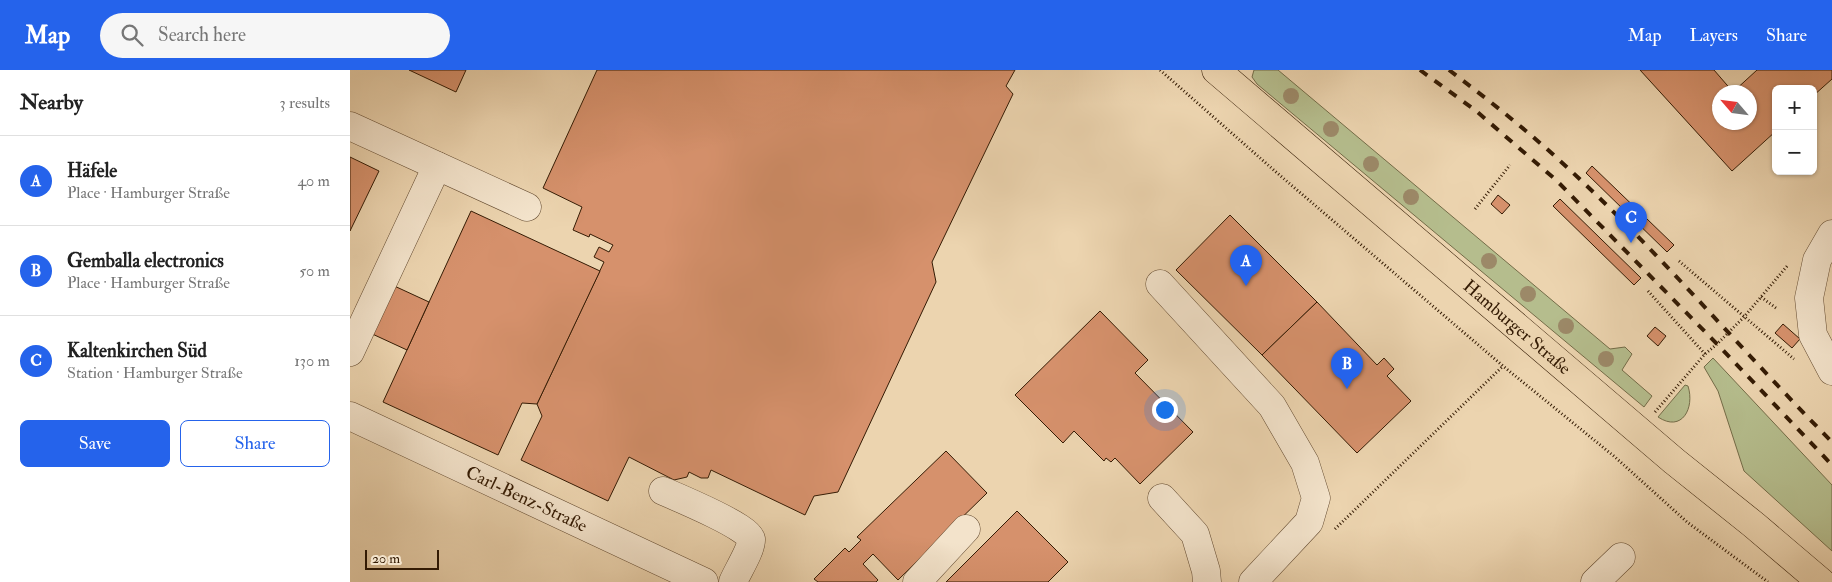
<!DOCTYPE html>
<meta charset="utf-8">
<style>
body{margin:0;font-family:"IM FELL Double Pica",serif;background:#f6f6f6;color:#222}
.controls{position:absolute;right:15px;top:15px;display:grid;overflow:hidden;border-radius:8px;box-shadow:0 1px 4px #0004}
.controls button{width:45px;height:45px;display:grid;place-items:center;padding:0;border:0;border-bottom:1px solid #e0e0e0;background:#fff;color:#222;font:25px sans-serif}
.compass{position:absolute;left:1362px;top:15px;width:45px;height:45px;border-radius:50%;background:#fff;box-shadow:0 1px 4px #0004;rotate:298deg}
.scale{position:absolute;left:15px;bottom:12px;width:74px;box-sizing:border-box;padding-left:5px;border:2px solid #341b04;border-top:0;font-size:14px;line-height:18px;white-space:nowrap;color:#341b04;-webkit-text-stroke:4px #f3e3cb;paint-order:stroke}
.you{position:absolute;left:814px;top:339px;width:18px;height:18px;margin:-12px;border:4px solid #fff;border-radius:50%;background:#1a73e8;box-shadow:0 0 0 8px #1a73e833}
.badge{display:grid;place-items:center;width:32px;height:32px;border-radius:50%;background:#2563eb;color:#fff;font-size:16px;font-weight:700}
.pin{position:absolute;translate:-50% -41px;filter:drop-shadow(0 1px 2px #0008)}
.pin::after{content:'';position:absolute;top:26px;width:18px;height:15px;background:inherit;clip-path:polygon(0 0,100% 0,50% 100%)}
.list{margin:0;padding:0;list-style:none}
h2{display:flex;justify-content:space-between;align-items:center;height:65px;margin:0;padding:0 20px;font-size:21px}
h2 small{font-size:16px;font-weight:400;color:#767676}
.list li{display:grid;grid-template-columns:32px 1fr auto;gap:15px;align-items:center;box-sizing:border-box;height:90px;padding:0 20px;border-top:1px solid #e0e0e0}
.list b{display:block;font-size:19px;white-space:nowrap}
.list p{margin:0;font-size:16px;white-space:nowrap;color:#767676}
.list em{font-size:16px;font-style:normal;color:#767676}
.actions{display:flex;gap:10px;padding:15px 20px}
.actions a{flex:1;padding:11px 0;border:1px solid #2563eb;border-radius:8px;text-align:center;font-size:18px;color:#2563eb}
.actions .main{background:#2563eb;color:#fff}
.icon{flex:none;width:28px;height:28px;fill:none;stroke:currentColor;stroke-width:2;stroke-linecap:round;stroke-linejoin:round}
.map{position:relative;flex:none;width:1482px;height:512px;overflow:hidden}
header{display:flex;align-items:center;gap:30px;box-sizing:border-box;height:70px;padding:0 25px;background:#2563eb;color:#fff}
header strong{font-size:24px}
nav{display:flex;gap:28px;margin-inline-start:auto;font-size:18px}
.search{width:350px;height:45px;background:#f6f6f6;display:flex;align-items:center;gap:12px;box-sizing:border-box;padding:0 18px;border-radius:28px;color:#767676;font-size:19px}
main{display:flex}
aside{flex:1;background:#fff}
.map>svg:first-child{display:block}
.green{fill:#b5bd8d;stroke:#746c48}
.building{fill:#d6916c;stroke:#341b04;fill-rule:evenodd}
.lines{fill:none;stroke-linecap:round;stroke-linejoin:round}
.minor-casing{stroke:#62492f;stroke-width:29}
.major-casing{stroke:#341b04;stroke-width:29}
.path{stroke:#341b04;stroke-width:3;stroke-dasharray:1 2.5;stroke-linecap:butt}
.minor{stroke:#f3e3cb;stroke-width:28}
.major{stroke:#ecd4af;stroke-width:28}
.rail{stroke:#341b04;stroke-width:4;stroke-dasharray:9 9;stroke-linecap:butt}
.tree{fill:#9c8968}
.labels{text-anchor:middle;stroke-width:4;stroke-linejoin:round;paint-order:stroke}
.street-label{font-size:18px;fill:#341b04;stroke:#f3e3cb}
</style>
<header>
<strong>Map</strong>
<div class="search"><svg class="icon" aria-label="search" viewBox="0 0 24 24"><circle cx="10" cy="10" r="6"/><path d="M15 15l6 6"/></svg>Search here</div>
<nav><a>Map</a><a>Layers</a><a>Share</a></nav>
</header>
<main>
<aside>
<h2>Nearby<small>3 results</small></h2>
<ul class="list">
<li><span class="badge">A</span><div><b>Häfele</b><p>Place · Hamburger Straße</p></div><em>40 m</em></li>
<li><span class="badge">B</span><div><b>Gemballa electronics</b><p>Place · Hamburger Straße</p></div><em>50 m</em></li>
<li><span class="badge">C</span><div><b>Kaltenkirchen Süd</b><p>Station · Hamburger Straße</p></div><em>130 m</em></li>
</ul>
<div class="actions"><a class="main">Save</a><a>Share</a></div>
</aside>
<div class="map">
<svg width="1482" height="512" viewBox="0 0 1482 512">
<rect width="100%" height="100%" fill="#ecd4af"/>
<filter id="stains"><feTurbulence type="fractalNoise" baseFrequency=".004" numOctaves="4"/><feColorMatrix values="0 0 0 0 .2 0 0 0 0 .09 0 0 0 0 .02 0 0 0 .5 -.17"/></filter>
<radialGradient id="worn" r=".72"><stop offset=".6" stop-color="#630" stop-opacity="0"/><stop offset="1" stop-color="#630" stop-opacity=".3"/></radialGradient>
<g class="green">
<path d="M 904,0 L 928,0 L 1260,279 L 1275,277 L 1282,284 L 1272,300 L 1302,326 L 1294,337 L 907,14 L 902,7 Z"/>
<path d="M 1363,288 L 1482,415 L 1482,481 L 1394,401 L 1368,321 L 1354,297 Z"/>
<path d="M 1335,315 L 1338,316 C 1345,338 1332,363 1308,347 Z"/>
</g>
<g class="building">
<path d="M 59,0 L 116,0 L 106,22 Z"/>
<path d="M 247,0 L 665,0 L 656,16 L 663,24 L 582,192 L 586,212 L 488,422 L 464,426 L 455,445 L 361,400 L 358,408 L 351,408 L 339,402 L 337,407 L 324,410 L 279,387 L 258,431 L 171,390 L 192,346 L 187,334 L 254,192 L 244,187 L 249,177 L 259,182 L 263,175 L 240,164 L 239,167 L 223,160 L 232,137 L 193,118 Z"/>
<path d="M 1290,0 L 1364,0 L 1383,22 L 1407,0 L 1482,0 L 1482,9 L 1463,26 L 1463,19 L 1426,19 L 1426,61 L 1382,101 ZM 1370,22 L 1400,22 L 1400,52 L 1370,52 Z"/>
<path d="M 0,87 L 29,101 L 0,161 Z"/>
<path d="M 1242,96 L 1324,175 L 1317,182 L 1236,103 Z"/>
<path d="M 1148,125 L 1160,135 L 1152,144 L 1141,134 Z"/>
<path d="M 1210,129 L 1291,208 L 1284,215 L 1203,136 Z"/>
<path d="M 121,141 L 250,201 L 187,334 L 172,333 L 148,385 L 33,332 Z"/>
<path d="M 880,145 L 967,232 L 912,285 L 826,200 Z"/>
<path d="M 40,214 L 79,232 L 57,280 L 18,262 Z"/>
<path d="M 967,232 L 1027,295 L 1034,288 L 1044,299 L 1037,306 L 1061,331 L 1007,383 L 912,285 Z"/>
<path d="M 750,241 L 798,290 L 785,303 L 843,362 L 790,414 L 765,388 L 761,392 L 756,388 L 754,391 L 724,361 L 713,373 L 665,325 Z"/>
<path d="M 1433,254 L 1450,269 L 1442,278 L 1425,263 Z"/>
<path d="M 1305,257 L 1316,266 L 1308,276 L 1297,266 Z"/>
<path d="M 596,381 L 637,423 L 548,510 L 523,484 L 513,494 L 528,510 L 526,512 L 468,512 L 464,509 L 495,478 L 499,482 L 511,470 L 507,467 Z"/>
<path d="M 667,441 L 718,492 L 698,512 L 596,512 Z"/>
</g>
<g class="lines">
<defs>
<g id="minor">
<path d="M 0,56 L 177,137"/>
<path d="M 1482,164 L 1467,190 L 1459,228 L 1463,265 L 1482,301"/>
<path d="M 810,214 L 922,336 L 955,393 L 966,428 L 959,452 L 903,512"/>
<path d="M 0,282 L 87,96"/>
<path id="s1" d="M 0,346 L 354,512"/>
<path d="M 313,421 C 327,427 399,457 401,469 C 402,479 387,502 383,512"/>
<path d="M 812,428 L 845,464 L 856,501 L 857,512"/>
<path d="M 567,512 L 616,459"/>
<path d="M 1245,512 L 1271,487"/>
</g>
<g id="major">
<path id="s2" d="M 866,0 L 1324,391 L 1404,455 L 1471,512"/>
</g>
</defs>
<use href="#minor" class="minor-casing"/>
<use href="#major" class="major-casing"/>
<g class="path">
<path d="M 810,0 L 926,102 L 1153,296 L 1265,387 L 1337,452 L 1418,512"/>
<path d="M 1125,139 L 1160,95"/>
<path d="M 1329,191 L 1444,289"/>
<path d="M 1298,221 L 1355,284"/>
<path d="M 1411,227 L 1426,238"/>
<path d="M 1305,342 L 1355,284 L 1367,274 L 1394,247 L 1438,195"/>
<path d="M 985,459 L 1153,296"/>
</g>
<use href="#minor" class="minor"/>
<use href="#major" class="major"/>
<g class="rail">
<path d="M 1070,0 L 1125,40 L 1206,110 L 1370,277 L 1482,395"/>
<path d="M 1099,0 C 1136,28 1173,57 1208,89 C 1305,177 1390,279 1482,372"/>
</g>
</g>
<g class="tree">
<circle cx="941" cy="26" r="8"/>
<circle cx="981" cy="59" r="8"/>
<circle cx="1021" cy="94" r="8"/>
<circle cx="1061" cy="127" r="8"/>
<circle cx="1139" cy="191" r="8"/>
<circle cx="1178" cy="224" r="8"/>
<circle cx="1216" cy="256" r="8"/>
<circle cx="1256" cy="289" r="8"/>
</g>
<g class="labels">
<g class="street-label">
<text dy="6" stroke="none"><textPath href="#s2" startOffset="396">Hamburger Straße</textPath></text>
<text dy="6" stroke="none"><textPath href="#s1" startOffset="195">Carl-Benz-Straße</textPath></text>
</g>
</g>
<rect width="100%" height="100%" filter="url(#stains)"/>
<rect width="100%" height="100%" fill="url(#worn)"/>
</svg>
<div class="controls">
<button>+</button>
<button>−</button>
</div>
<svg class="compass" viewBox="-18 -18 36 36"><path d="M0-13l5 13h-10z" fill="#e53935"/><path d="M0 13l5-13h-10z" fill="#767676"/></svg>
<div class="scale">20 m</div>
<div class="you"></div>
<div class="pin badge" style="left:896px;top:216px">A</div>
<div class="pin badge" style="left:997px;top:319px">B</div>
<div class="pin badge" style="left:1281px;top:173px">C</div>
</div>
</main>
